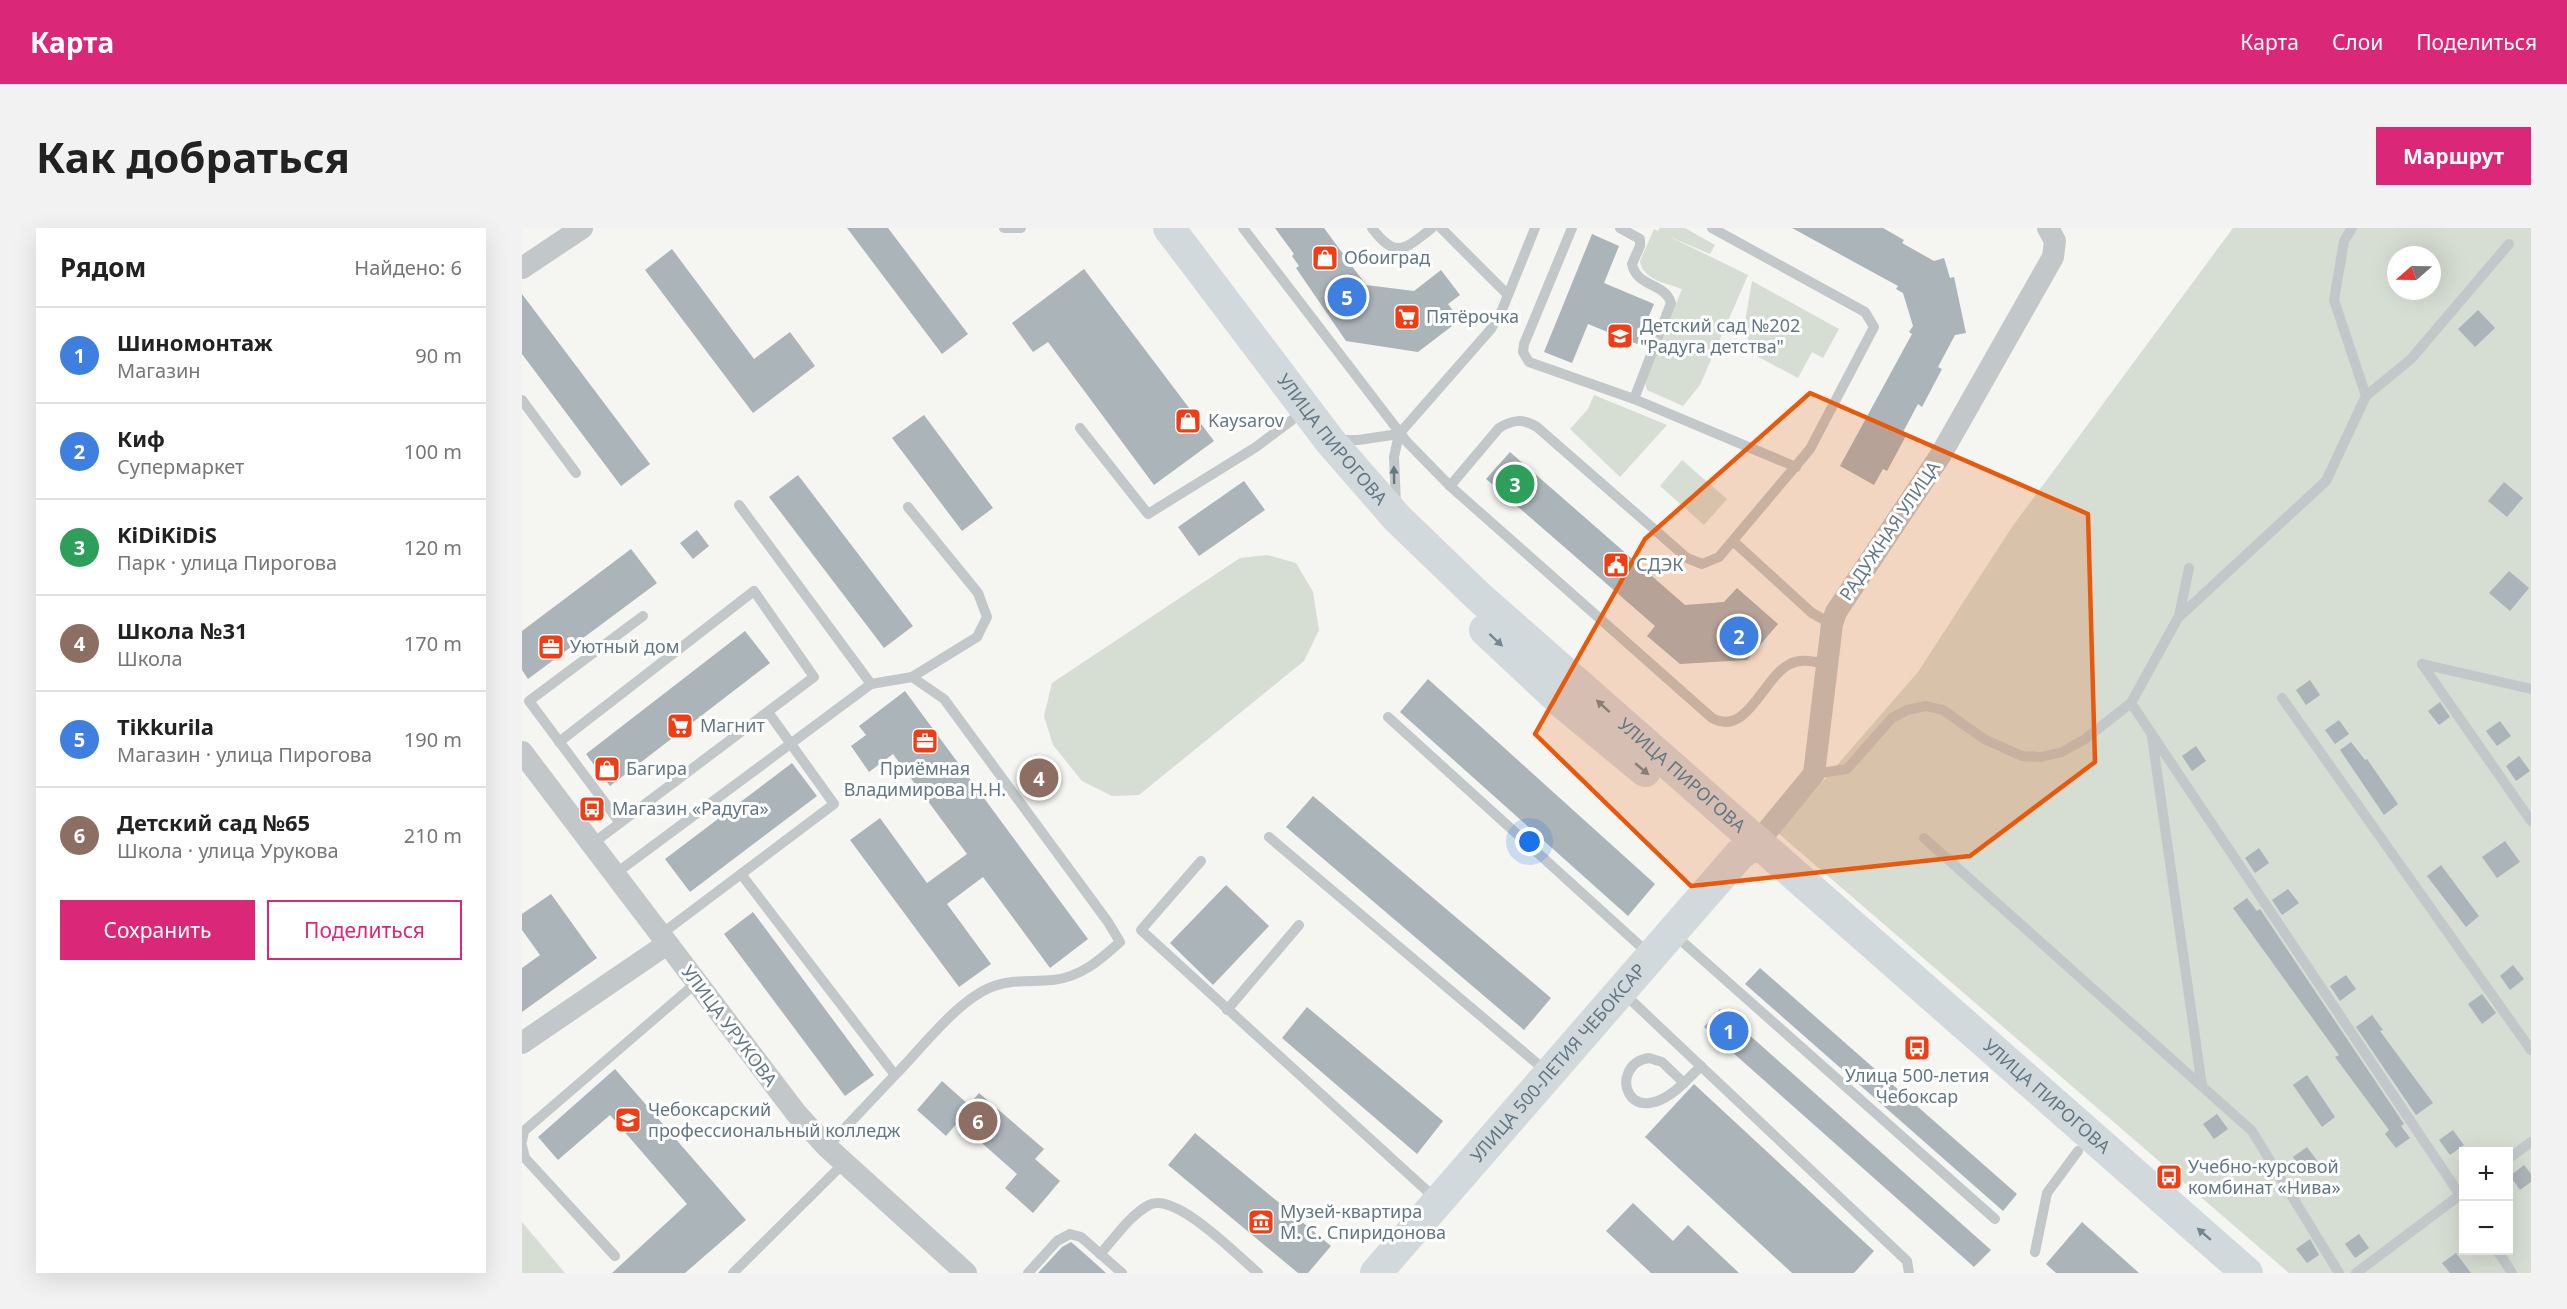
<!DOCTYPE html>
<html lang="ru">
<meta charset="utf-8">
<style>
body{margin:0;font-family:"Noto Sans",sans-serif;background:#f2f2f2;color:#222}
.controls{position:absolute;right:18px;bottom:18px;display:grid;overflow:hidden;border-radius:0px;box-shadow:0 6px 24px #0002}
.controls button{width:54px;height:54px;display:grid;place-items:center;padding:0;border:0;border-bottom:2px solid #e0e0e0;background:#fff;color:#222;font:30px sans-serif}
.compass{position:absolute;left:1865px;top:18px;width:54px;height:54px;border-radius:50%;background:#fff;box-shadow:0 6px 24px #0002;rotate:250deg}
.you{position:absolute;left:1008px;top:614px;width:21px;height:21px;margin:-15px;border:4px solid #fff;border-radius:50%;background:#1a73e8;box-shadow:0 0 0 9px #1a73e833}
.badge{display:grid;place-items:center;width:39px;height:39px;border-radius:50%;background:#db2777;color:#fff;font-size:20px;font-weight:700}
.pin{position:absolute;translate:-50% -50%;border:3px solid #fff;box-shadow:0 2px 6px #0006}
.list{margin:0;padding:0;list-style:none}
h2{display:flex;justify-content:space-between;align-items:center;height:78px;margin:0;padding:0 24px;font-size:26px}
h2 small{font-size:20px;font-weight:400;color:#767676}
.list li{display:grid;grid-template-columns:39px 1fr auto;gap:18px;align-items:center;box-sizing:border-box;height:96px;padding:0 24px;border-top:2px solid #e0e0e0}
.list b{display:block;font-size:22px;white-space:nowrap}
.list p{margin:0;font-size:20px;white-space:nowrap;color:#767676}
.list em{font-size:20px;font-style:normal;color:#767676}
.actions{display:flex;gap:12px;padding:18px 24px}
.actions a{flex:1;padding:14px 0;border:2px solid #db2777;border-radius:0px;text-align:center;font-size:21px;color:#db2777}
.actions .main{background:#db2777;color:#fff}
.map{position:relative;flex:none;width:2009px;height:1045px;overflow:hidden;border-radius:0px}
header{display:flex;align-items:center;gap:36px;box-sizing:border-box;height:84px;padding:0 30px;background:#db2777;color:#fff}
header strong{font-size:28px}
nav{display:flex;gap:33px;margin-inline-start:auto;font-size:21px}
.intro{display:flex;align-items:center;justify-content:space-between;box-sizing:border-box;height:144px;padding:0 36px}
h1{margin:0;font-size:42px}
.button{padding:15px 27px;border-radius:0px;background:#db2777;color:#fff;font-size:21px;font-weight:700}
main{display:flex;gap:36px;padding:0 36px}
aside{flex:1;background:#fff;border-radius:0px;box-shadow:0 6px 24px #0002}
.map>svg:first-child{display:block}
.green{fill:#d6ddd2;fill-rule:evenodd}
.building{fill:#abb4b9}
.lines{fill:none;stroke-linecap:round;stroke-linejoin:round}
.lane{stroke:#c2c7c9;stroke-width:10}
.street{stroke:#c2c7c9;stroke-width:22}
.secondary{stroke:#d2d9dc;stroke-width:32}
.oneway{fill:#627784}
.oneway2{fill:#738691}
.marked{fill:#e8590c;fill-opacity:0.2;stroke:#e8590c;stroke-width:4.5;stroke-linejoin:round}
.labels{text-anchor:middle;stroke-width:6;stroke-linejoin:round;paint-order:stroke}
.poi-label{font-size:18px;fill:#627784;stroke:#fff;text-anchor:start}
.street-label{font-size:18px;fill:#627784;stroke:#fff}
</style>
<header>
<strong>Карта</strong>
<nav><a>Карта</a><a>Слои</a><a>Поделиться</a></nav>
</header>
<div class="intro"><h1>Как добраться</h1><a class="button">Маршрут</a></div>
<main>
<aside>
<h2>Рядом<small>Найдено: 6</small></h2>
<ul class="list">
<li><span class="badge" style="background:#3f7fe0">1</span><div><b>Шиномонтаж</b><p>Магазин</p></div><em>90 m</em></li>
<li><span class="badge" style="background:#3f7fe0">2</span><div><b>Киф</b><p>Супермаркет</p></div><em>100 m</em></li>
<li><span class="badge" style="background:#2e9e5b">3</span><div><b>KiDiKiDiS</b><p>Парк · улица Пирогова</p></div><em>120 m</em></li>
<li><span class="badge" style="background:#8d6e63">4</span><div><b>Школа №31</b><p>Школа</p></div><em>170 m</em></li>
<li><span class="badge" style="background:#3f7fe0">5</span><div><b>Tikkurila</b><p>Магазин · улица Пирогова</p></div><em>190 m</em></li>
<li><span class="badge" style="background:#8d6e63">6</span><div><b>Детский сад №65</b><p>Школа · улица Урукова</p></div><em>210 m</em></li>
</ul>
<div class="actions"><a class="main">Сохранить</a><a>Поделиться</a></div>
</aside>
<div class="map">
<svg width="2009" height="1045" viewBox="0 0 2009 1045">
<rect width="100%" height="100%" fill="#f5f5f1"/>
<g class="green">
<path d="M 1138,0 L 1163,0 L 1193,17 L 1188,26 L 1146,8 L 1226,47 L 1178,157 L 1161,178 L 1125,162 L 1123,154 L 1160,61 C 1144,55 1121,52 1118,33 L 1132,1 L 1136,3 Z"/>
<path d="M 1711,0 L 2009,0 L 2009,1045 L 1767,1045 L 1256,605 L 1396,444 L 1490,299 ZM 1874,27 L 1910,27 L 1910,63 L 1874,63 ZM 1942,924 L 1986,924 L 1986,1022 L 1942,1022 Z"/>
<path d="M 1230,53 L 1317,101 L 1301,130 L 1290,124 L 1276,150 L 1231,126 L 1222,100 Z"/>
<path d="M 1072,167 L 1145,197 L 1098,249 L 1048,201 L 1066,181 Z"/>
<path d="M 1160,232 L 1205,271 L 1182,297 L 1138,258 Z"/>
<path d="M 745,327 L 774,335 L 791,364 L 797,402 L 782,433 L 617,567 L 590,568 L 560,553 L 531,517 L 522,488 L 530,455 L 718,330 Z"/>
<path d="M 0,994 L 43,1045 L 0,1045 Z"/>
</g>
<g class="building">
<path d="M 325,0 L 366,0 L 446,106 L 420,126 Z"/>
<path d="M 753,0 L 802,0 L 844,57 L 892,63 L 919,42 L 938,67 L 926,76 L 938,92 L 896,124 L 824,113 L 774,40 L 777,38 L 770,28 L 772,26 Z"/>
<path d="M 1270,0 L 1361,0 L 1382,12 L 1380,15 L 1412,33 L 1422,30 L 1428,50 L 1432,49 L 1444,105 L 1433,107 L 1416,139 L 1420,141 L 1400,179 L 1396,176 L 1381,204 L 1385,206 L 1365,243 L 1361,241 L 1352,257 L 1318,238 L 1390,106 L 1387,104 L 1391,98 L 1381,65 L 1374,61 L 1376,58 Z"/>
<path d="M 1070,6 L 1097,18 L 1082,55 L 1132,76 L 1115,116 L 1066,96 L 1050,135 L 1022,124 Z"/>
<path d="M 150,21 L 232,131 L 268,104 L 293,138 L 231,185 L 123,42 Z"/>
<path d="M 562,41 L 692,213 L 632,257 L 526,114 L 511,124 L 490,95 Z"/>
<path d="M 0,66 L 128,236 L 99,258 L 0,126 Z"/>
<path d="M 1956,82 L 1973,100 L 1953,119 L 1936,101 Z"/>
<path d="M 402,187 L 471,280 L 440,303 L 370,210 Z"/>
<path d="M 988,224 L 1163,377 L 1202,374 L 1215,360 L 1256,396 L 1225,432 L 1158,436 L 1125,408 L 1133,398 L 964,251 Z"/>
<path d="M 276,247 L 391,398 L 362,420 L 247,269 Z"/>
<path d="M 722,253 L 743,282 L 677,328 L 656,299 Z"/>
<path d="M 1982,254 L 2001,270 L 1985,289 L 1966,273 Z"/>
<path d="M 175,302 L 187,318 L 171,331 L 158,315 Z"/>
<path d="M 109,321 L 135,355 L 6,451 L 0,442 L 0,403 Z"/>
<path d="M 1987,343 L 2007,360 L 1988,383 L 1967,365 Z"/>
<path d="M 223,403 L 248,435 L 88,558 L 64,526 Z"/>
<path d="M 906,451 L 1133,656 L 1106,688 L 878,484 Z"/>
<path d="M 1788,452 L 1798,467 L 1784,477 L 1774,462 Z"/>
<path d="M 383,463 L 566,711 L 528,740 L 461,649 L 425,676 L 469,736 L 437,759 L 328,612 L 358,590 L 405,655 L 445,626 L 371,526 L 347,544 L 329,518 L 344,507 L 337,498 Z"/>
<path d="M 1918,474 L 1928,489 L 1917,497 L 1906,483 Z"/>
<path d="M 1817,492 L 1827,506 L 1813,516 L 1803,502 Z"/>
<path d="M 1978,493 L 1989,508 L 1975,518 L 1964,503 Z"/>
<path d="M 1829,514 L 1843,532 L 1845,531 L 1876,576 L 1862,587 L 1818,522 Z"/>
<path d="M 1674,518 L 1684,533 L 1670,543 L 1660,528 Z"/>
<path d="M 1997,528 L 2008,543 L 1994,553 L 1984,538 Z"/>
<path d="M 270,535 L 295,568 L 168,664 L 143,631 Z"/>
<path d="M 791,568 L 1029,770 L 1002,802 L 764,599 Z"/>
<path d="M 1983,613 L 1998,634 L 1975,650 L 1960,629 Z"/>
<path d="M 1737,620 L 1747,635 L 1733,645 L 1723,630 Z"/>
<path d="M 1919,637 L 1957,688 L 1944,699 L 1905,648 Z"/>
<path d="M 704,657 L 747,698 L 691,757 L 648,715 Z"/>
<path d="M 1766,661 L 1777,675 L 1760,687 L 1750,672 Z"/>
<path d="M 29,666 L 75,730 L 0,784 L 0,740 L 18,727 L 0,702 L 0,686 Z"/>
<path d="M 1725,670 L 1735,683 L 1738,681 L 1882,896 L 1879,898 L 1888,910 L 1874,920 L 1863,906 L 1867,902 L 1813,829 L 1817,827 L 1711,680 Z"/>
<path d="M 231,684 L 352,847 L 323,868 L 202,706 Z"/>
<path d="M 1991,737 L 2002,751 L 1988,762 L 1978,748 Z"/>
<path d="M 1238,740 L 1495,966 L 1481,983 L 1223,756 Z"/>
<path d="M 1824,747 L 1834,761 L 1818,773 L 1808,758 Z"/>
<path d="M 1960,766 L 1974,785 L 1960,796 L 1946,776 Z"/>
<path d="M 785,779 L 921,893 L 895,926 L 760,810 Z"/>
<path d="M 1198,781 L 1469,1022 L 1452,1039 L 1182,799 Z"/>
<path d="M 1850,787 L 1861,802 L 1858,803 L 1911,875 L 1894,887 L 1834,799 Z"/>
<path d="M 93,841 L 224,992 L 163,1045 L 90,1045 L 165,976 L 88,887 L 36,932 L 16,909 Z"/>
<path d="M 1785,847 L 1813,889 L 1800,899 L 1771,857 Z"/>
<path d="M 420,853 L 447,877 L 457,865 L 522,921 L 513,931 L 538,953 L 511,985 L 483,960 L 495,946 L 436,894 L 424,908 L 395,882 Z"/>
<path d="M 1172,856 L 1352,1023 L 1332,1045 L 1270,1045 L 1123,909 Z"/>
<path d="M 1695,886 L 1706,901 L 1692,911 L 1681,896 Z"/>
<path d="M 1931,902 L 1942,917 L 1928,927 L 1917,912 Z"/>
<path d="M 673,905 L 809,1018 L 786,1045 L 776,1045 L 646,937 Z"/>
<path d="M 1785,919 L 1796,934 L 1782,944 L 1771,929 Z"/>
<path d="M 2002,937 L 2009,946 L 2009,954 L 1998,962 L 1988,948 Z"/>
<path d="M 1111,975 L 1151,1013 L 1166,997 L 1217,1045 L 1129,1045 L 1084,1003 Z"/>
<path d="M 1560,994 L 1617,1045 L 1534,1045 L 1524,1036 Z"/>
<path d="M 1837,1006 L 1847,1020 L 1833,1030 L 1823,1016 Z"/>
<path d="M 1788,1011 L 1797,1027 L 1785,1035 L 1774,1021 Z"/>
<path d="M 549,1014 L 563,1026 L 584,1045 L 516,1045 L 540,1019 Z"/>
<path d="M 1934,1025 L 1949,1045 L 1928,1045 L 1920,1035 Z"/>
</g>
<g class="lines">
<g class="lane">
<path d="M 482,0 L 499,0"/>
<path d="M 721,0 L 885,214 L 928,258 L 1190,490 C 1225,510 1242,448 1268,436 C 1279,430 1293,434 1305,436"/>
<path d="M 850,0 C 874,32 883,21 910,0"/>
<path d="M 919,0 L 986,67"/>
<path d="M 1050,0 L 1002,116 L 1001,124 L 1007,134 L 1112,171 L 1274,239"/>
<path d="M 1098,0 L 1118,11 L 1118,18 L 1110,36 C 1115,60 1143,54 1149,75 L 1112,171"/>
<path d="M 1844,168 L 1889,131 L 1987,16"/>
<path d="M 0,172 L 54,245"/>
<path d="M 558,200 L 626,286 L 734,219 L 770,192"/>
<path d="M 815,212 L 836,212 L 877,206"/>
<path d="M 928,258 L 977,200 C 990,192 1001,190 1015,199 L 1165,330 L 1180,336 L 1197,329 L 1288,221 L 1352,99 L 1343,84 L 1190,0"/>
<path d="M 217,277 L 349,456"/>
<path d="M 874,277 L 872,229 L 877,206 L 969,101 L 980,82 L 1013,0"/>
<path d="M 386,279 L 456,365 L 465,389 L 455,409 L 390,449"/>
<path d="M 1211,313 L 1290,385 L 1310,396"/>
<path d="M 1658,388 L 1804,253 L 1844,168 L 1812,72 L 1822,13 L 1830,0"/>
<path d="M 1900,436 L 2009,593"/>
<path d="M 1900,436 L 2009,461"/>
<path d="M 1760,470 L 2009,822"/>
<path d="M 1609,475 L 1942,973"/>
<path d="M 866,489 L 1127,726"/>
<path d="M 1630,509 L 1680,858"/>
<path d="M 37,514 L 232,363 L 292,449 L 70,616"/>
<path d="M 1292,546 L 1325,541 L 1370,490 L 1385,482 L 1404,478 L 1421,482 L 1462,511 L 1500,528 L 1519,529 L 1540,524 L 1563,511 L 1609,475 L 1657,388 L 1667,340"/>
<path d="M 98,595 L 7,473 L 121,388"/>
<path d="M 747,609 L 1024,843"/>
<path d="M 1402,610 L 1730,903 L 1817,1045"/>
<path d="M 679,633 L 619,702 L 914,971"/>
<path d="M 93,646 L 349,456 L 390,449 L 422,471 L 586,694 L 598,714 C 578,732 559,749 531,752 C 510,754 492,751 472,758 C 436,771 400,820 373,847"/>
<path d="M 219,646 L 373,847 L 305,919"/>
<path d="M 138,707 L 312,576 L 246,484"/>
<path d="M 1163,716 L 1473,991"/>
<path d="M 1112,775 L 1385,1033 L 1387,1045"/>
<path d="M 705,782 L 777,697"/>
<path d="M 1127,830 L 1140,834 L 1162,855 C 1104,910 1085,836 1127,830 Z"/>
<path d="M 1162,855 L 1179,838"/>
<path d="M 0,913 L 2,903 L 174,755"/>
<path d="M 0,918 L 3,930 L 93,1028"/>
<path d="M 1986,931 L 2009,914"/>
<path d="M 1975,1022 L 1990,1045"/>
<path d="M 1513,1024 L 1525,965 L 1556,923"/>
<path d="M 578,1026 C 593,1010 607,988 627,977 C 653,963 716,1028 736,1045"/>
<path d="M 211,1045 L 322,935"/>
<path d="M 506,1045 L 535,1013 L 548,1006 L 559,1009 L 600,1045"/>
<path d="M 1834,1045 L 1942,964"/>
</g>
<g class="street">
<path d="M 0,40 L 60,0"/>
<path d="M 0,524 L 274,885 L 305,919 L 444,1045"/>
<path d="M 1236,614 L 1292,546 L 1310,396 L 1314,384 L 1418,228 L 1531,29 L 1533,13 L 1526,0"/>
<path d="M 0,815 L 145,716"/>
</g>
<g class="secondary">
<path id="s1" d="M 647,0 L 808,213 L 875,290 L 957,369 L 1725,1045"/>
<path d="M 963,402 L 1043,477 L 1123,543"/>
<path id="s2" d="M 854,1045 L 1218,626 L 1236,614"/>
</g>
</g>
<defs><path id="oneway-solid" d="M-6-.8H1V-3.2L6.5 0L1 3.2V.8H-6Z" transform="scale(1.5)"/></defs>
<use class="oneway" href="#oneway-solid" transform="translate(872 247) rotate(-91)"/>
<g class="oneway2">
<use href="#oneway-solid" transform="translate(974 412) rotate(43)"/>
<use href="#oneway-solid" transform="translate(1081 478) rotate(-138)"/>
<use href="#oneway-solid" transform="translate(1120 541) rotate(40)"/>
<use href="#oneway-solid" transform="translate(1682 1006) rotate(-139)"/>
</g>
<path class="marked" d="M 1288,165 L 1566,286 L 1573,534 L 1448,628 L 1169,658 L 1013,506 L 1123,311 Z"/>
<defs>
<symbol id="shop-square" viewBox="-11 -11 22 22"><rect x="-9" y="-9" width="18" height="18" rx="4" fill="#f13d15" stroke="#fff"/><path d="M-5-2.5h2.3a2.7 3.5 0 0 1 5.4 0H5L5.5 6h-11ZM-1.5-2.5h3a1.5 2.3 0 0 0-3 0Z" fill="#fff"/></symbol>
<symbol id="supermarket-square" viewBox="-11 -11 22 22"><rect x="-9" y="-9" width="18" height="18" rx="4" fill="#f13d15" stroke="#fff"/><path d="M-6-5.5h2.5l.6 2H6L4.5 2H-2.5L-4.4-4H-6ZM-1.5 3.2a1.3 1.3 0 1 0 .1 0ZM3 3.2a1.3 1.3 0 1 0 .1 0Z" fill="#fff"/></symbol>
<symbol id="school-square" viewBox="-11 -11 22 22"><rect x="-9" y="-9" width="18" height="18" rx="4" fill="#f13d15" stroke="#fff"/><path d="M0-5L7-2L0 1L-7-2ZM-4 1L0 2.5L4 1V4Q0 6-4 4Z" fill="#fff"/></symbol>
<symbol id="civic-square" viewBox="-11 -11 22 22"><rect x="-9" y="-9" width="18" height="18" rx="4" fill="#f13d15" stroke="#fff"/><path d="M-.6-6.5H3V-4.5H.6V-3L4-1V1h2V6H-6V1h2V-1L-.6-3ZM-1.2 2.5V6h2.4V2.5Z" fill="#fff"/></symbol>
<symbol id="office-square" viewBox="-11 -11 22 22"><rect x="-9" y="-9" width="18" height="18" rx="4" fill="#f13d15" stroke="#fff"/><path d="M-6-3h4V-5.5h4V-3h4V5H-6ZM-1-4.5V-3h2v-1.5ZM-6 0V1H6V0Z" fill="#fff"/></symbol>
<symbol id="bus-square" viewBox="-11 -11 22 22"><rect x="-9" y="-9" width="18" height="18" rx="4" fill="#f13d15" stroke="#fff"/><path d="M-5-6H5V4H4V6H2V4H-2V6H-4V4H-5ZM-3.5-4V0h7V-4ZM-3.5 1.2v1.5H-2V1.2ZM2 1.2v1.5H3.5V1.2Z" fill="#fff"/></symbol>
<symbol id="university-square" viewBox="-11 -11 22 22"><rect x="-9" y="-9" width="18" height="18" rx="4" fill="#f13d15" stroke="#fff"/><path d="M0-5L7-2L0 1L-7-2ZM-4 1L0 2.5L4 1V4Q0 6-4 4Z" fill="#fff"/></symbol>
<symbol id="museum-square" viewBox="-11 -11 22 22"><rect x="-9" y="-9" width="18" height="18" rx="4" fill="#f13d15" stroke="#fff"/><path d="M0-6L6-3V-2H-6V-3ZM-5-1h2V3h-2ZM-1-1h2V3h-2ZM3-1h2V3H3ZM-6 4H6V6H-6Z" fill="#fff"/></symbol>
</defs>
<g fill-rule="evenodd">
<use href="#shop-square" x="788" y="15" width="30" height="30"/>
<use href="#supermarket-square" x="870" y="74" width="30" height="30"/>
<use href="#school-square" x="1083" y="93" width="30" height="30"/>
<use href="#shop-square" x="651" y="178" width="30" height="30"/>
<use href="#civic-square" x="1079" y="322" width="30" height="30"/>
<use href="#office-square" x="14" y="404" width="30" height="30"/>
<use href="#supermarket-square" x="143" y="483" width="30" height="30"/>
<use href="#office-square" x="388" y="498" width="30" height="30"/>
<use href="#shop-square" x="70" y="526" width="30" height="30"/>
<use href="#bus-square" x="55" y="566" width="30" height="30"/>
<use href="#bus-square" x="1380" y="805" width="30" height="30"/>
<use href="#university-square" x="91" y="877" width="30" height="30"/>
<use href="#bus-square" x="1632" y="934" width="30" height="30"/>
<use href="#museum-square" x="724" y="979" width="30" height="30"/>
</g>
<g class="labels">
<g class="poi-label">
<text x="822" y="36">Обоиград</text>
<text x="904" y="95">Пятёрочка</text>
<text x="1118" y="104">Детский сад №202<tspan x="1118" dy="21">"Радуга детства"</tspan></text>
<text x="686" y="199">Kaysarov</text>
<text x="1114" y="343">СДЭК</text>
<text x="48" y="425">Уютный дом</text>
<text x="178" y="504">Магнит</text>
<text x="104" y="547">Багира</text>
<text x="403" y="547" text-anchor="middle">Приёмная<tspan x="403" dy="21">Владимирова Н.Н.</tspan></text>
<text x="90" y="587">Магазин «Радуга»</text>
<text x="1395" y="854" text-anchor="middle">Улица 500-летия<tspan x="1395" dy="21">Чебоксар</tspan></text>
<text x="126" y="888">Чебоксарский<tspan x="126" dy="21">профессиональный колледж</tspan></text>
<text x="1666" y="945">Учебно-курсовой<tspan x="1666" dy="21">комбинат «Нива»</tspan></text>
<text x="758" y="990">Музей-квартира<tspan x="758" dy="21">М. С. Спиридонова</tspan></text>
</g>
<g class="street-label">
<text dy="6" stroke="none"><textPath href="#s1" startOffset="267">УЛИЦА ПИРОГОВА</textPath></text>
<text transform="translate(1368 303) rotate(-56)" y="6">РАДУЖНАЯ УЛИЦА</text>
<text dy="6" stroke="none"><textPath href="#s1" startOffset="753">УЛИЦА ПИРОГОВА</textPath></text>
<text transform="translate(207 798) rotate(53)" y="6">УЛИЦА УРУКОВА</text>
<text dy="6" stroke="none"><textPath href="#s2" startOffset="278">УЛИЦА 500-ЛЕТИЯ ЧЕБОКСАР</textPath></text>
<text dy="6" stroke="none"><textPath href="#s1" startOffset="1239">УЛИЦА ПИРОГОВА</textPath></text>
</g>
</g>
</svg>
<div class="controls">
<button>+</button>
<button>−</button>
</div>
<svg class="compass" viewBox="-18 -18 36 36"><path d="M0-13l5 13h-10z" fill="#e53935"/><path d="M0 13l5-13h-10z" fill="#767676"/></svg>
<div class="you"></div>
<div class="pin badge" style="left:1207px;top:803px;background:#3f7fe0">1</div>
<div class="pin badge" style="left:1217px;top:408px;background:#3f7fe0">2</div>
<div class="pin badge" style="left:993px;top:256px;background:#2e9e5b">3</div>
<div class="pin badge" style="left:517px;top:550px;background:#8d6e63">4</div>
<div class="pin badge" style="left:825px;top:69px;background:#3f7fe0">5</div>
<div class="pin badge" style="left:456px;top:893px;background:#8d6e63">6</div>
</div>
</main>
